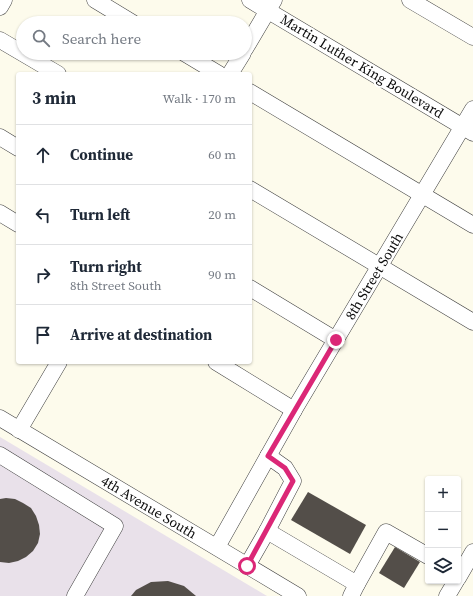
<!DOCTYPE html>
<meta charset="utf-8">
<style>
body{margin:0;font-family:"Source Serif 4",serif;background:#f6f6f7;color:#1f2937}
.controls{position:absolute;right:12px;bottom:12px;display:grid;overflow:hidden;border-radius:4px;box-shadow:0 1px 3px #0004}
.controls button{width:36px;height:36px;display:grid;place-items:center;padding:0;border:0;border-bottom:1px solid #e0e1e3;background:#fff;color:#1f2937;font:20px sans-serif}
.stop{position:absolute;width:12px;height:12px;margin:-9px;border:3px solid #db2777;border-radius:50%;background:#fff}
.stop.end{background:#db2777;border-color:#fff;box-shadow:0 1px 4px #0008}
.list{margin:0;padding:0;list-style:none}
h2{display:flex;justify-content:space-between;align-items:center;height:52px;margin:0;padding:0 16px;font-size:17px}
h2 small{font-size:13px;font-weight:400;color:#747a83}
.list li{display:grid;grid-template-columns:26px 1fr auto;gap:12px;align-items:center;box-sizing:border-box;height:60px;padding:0 16px;border-top:1px solid #e0e1e3}
.list b{display:block;font-size:15px;white-space:nowrap}
.list p{margin:0;font-size:13px;white-space:nowrap;color:#747a83}
.list em{font-size:13px;font-style:normal;color:#747a83}
.icon{flex:none;width:22px;height:22px;fill:none;stroke:currentColor;stroke-width:2;stroke-linecap:round;stroke-linejoin:round}
.map{position:relative;flex:none;width:473px;height:596px;overflow:hidden}
.search{position:absolute;background:#fff;box-shadow:0 1px 3px #0004;left:16px;top:16px;width:236px;height:44px;display:flex;align-items:center;gap:10px;box-sizing:border-box;padding:0 14px;border-radius:22px;color:#747a83;font-size:15px}
.panel{position:absolute;background:#fff;box-shadow:0 1px 3px #0004;left:16px;top:72px;width:236px;height:292px;border-radius:4px}
.map>svg:first-child{display:block}
.industrial{fill:#e9e1ea}
.building{fill:#534e49}
.lines{fill:none;stroke-linecap:round;stroke-linejoin:round}
.minor-casing{stroke:#3f3f3f;stroke-width:17}
.minor{stroke:#fff;stroke-width:16}
.route{stroke:#db2777;stroke-width:5}
.labels{text-anchor:middle;stroke-width:4;stroke-linejoin:round;paint-order:stroke}
.street-label{font-size:14px;fill:#0c0c0c;stroke:#fff}
</style>
<div class="map">
<svg width="473" height="596" viewBox="0 0 473 596">
<rect width="100%" height="100%" fill="#fdfbec"/>
<path class="industrial" d="M 0,437 L 267,596 L 0,596 Z"/>
<g class="building">
<path d="M 308,492 L 366,525 L 350,554 L 291,520 Z"/>
<path d="M 6,498 L 15,499 L 23,503 L 31,508 L 36,516 L 39,525 L 40,534 L 38,543 L 33,551 L 26,557 L 18,561 L 9,563 L 0,562 L 0,499 Z"/>
<path d="M 395,547 L 420,562 L 404,588 L 379,573 Z"/>
<path d="M 168,581 L 184,586 L 196,596 L 131,596 L 136,590 L 151,582 Z"/>
</g>
<g class="lines">
<defs>
<g id="minor">
<path d="M 95,0 L 133,23"/>
<path d="M 250,0 L 473,133"/>
<path d="M 410,0 L 473,37"/>
<path d="M 0,7 L 4,0"/>
<path d="M 0,40 L 58,74"/>
<path d="M 245,49 L 274,0"/>
<path d="M 184,53 L 219,74"/>
<path d="M 230,74 L 243,53"/>
<path d="M 250,92 L 473,225"/>
<path d="M 0,137 L 18,148"/>
<path d="M 250,189 L 473,322"/>
<path d="M 0,213 L 18,224"/>
<path d="M 250,288 L 336,340"/>
<path d="M 216,362 L 294,410"/>
<path d="M 0,418 L 298,596"/>
<path d="M 19,430 L 59,362"/>
<path d="M 0,455 L 115,526 L 75,596"/>
<path d="M 267,531 L 293,481 L 285,468 L 268,456"/>
<path d="M 217,547 L 294,410 L 473,109"/>
<path d="M 247,566 L 267,531 L 357,584 L 351,596"/>
<path d="M 458,578 L 473,552"/>
<path d="M 357,584 L 386,532 L 428,556"/>
<path d="M 447,596 L 456,581"/>
</g>
</defs>
<use href="#minor" class="minor-casing"/>
<use href="#minor" class="minor"/>
</g>
<g class="lines">
<path class="route" d="M 247,566 L 293,481 L 285,468 L 268,456 L 336,340"/>
</g>
<g class="labels">
<g class="street-label">
<text transform="translate(362 66) rotate(31)" y="5">Martin Luther King Boulevard</text>
<text transform="translate(374 276) rotate(-59)" y="5">8th Street South</text>
<text transform="translate(149 507) rotate(31)" y="5">4th Avenue South</text>
</g>
</g>
</svg>
<div class="controls">
<button>+</button>
<button>−</button>
<button><svg class="icon" aria-label="layers" viewBox="0 0 24 24"><path d="M12 4l9 5-9 5-9-5zM3 14l9 5 9-5"/></svg></button>
</div>
<div class="stop" style="left:247px;top:566px"></div>
<div class="stop end" style="left:336px;top:340px"></div>
<div class="search"><svg class="icon" aria-label="search" viewBox="0 0 24 24"><circle cx="10" cy="10" r="6"/><path d="M15 15l6 6"/></svg>Search here</div>
<section class="panel">
<h2>3 min<small>Walk · 170 m</small></h2>
<ul class="list">
<li><svg class="icon" aria-label="ahead" viewBox="0 0 24 24"><path d="M12 20V5M6 11l6-6 6 6"/></svg><div><b>Continue</b></div><em>60 m</em></li>
<li><svg class="icon" aria-label="left" viewBox="0 0 24 24"><path d="M17 20v-9H6M10 6l-5 5 5 5"/></svg><div><b>Turn left</b></div><em>20 m</em></li>
<li><svg class="icon" aria-label="right" viewBox="0 0 24 24"><path d="M7 20v-9h11M14 6l5 5-5 5"/></svg><div><b>Turn right</b><p>8th Street South</p></div><em>90 m</em></li>
<li><svg class="icon" aria-label="arrive" viewBox="0 0 24 24"><path d="M6 21V4h12l-3 4 3 4H6"/></svg><div><b>Arrive at destination</b></div></li>
</ul>
</section>
</div>
